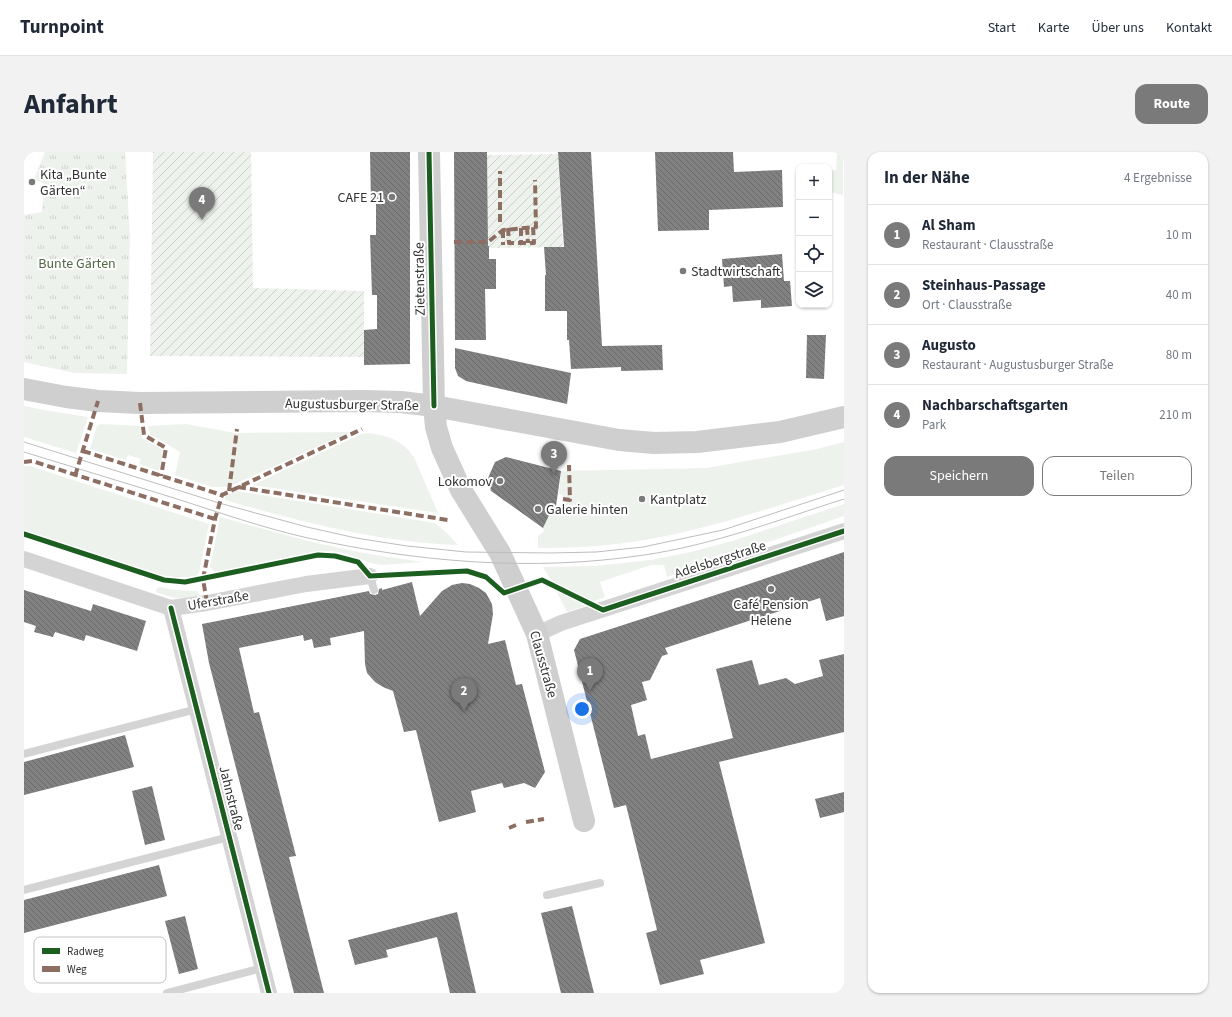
<!DOCTYPE html>
<html lang="de">
<head>
<meta charset="utf-8">
<style>
  :root { --surface:#fff; --page:#f2f2f3; --text:#1f2937; --muted:#747a83; --line:#e0e1e3; --accent:#7a7a7a }
  body { margin:0; font-family:"Source Sans 3",sans-serif; background:var(--page); color:var(--text) }
  .controls { position:absolute; right:12px; top:12px; display:grid; overflow:hidden; border-radius:8px; box-shadow:0 1px 3px #0004 }
  .controls button { width:36px; height:36px; display:grid; place-items:center; padding:0; border:0; border-bottom:1px solid var(--line); background:var(--surface); color:var(--text); font:20px sans-serif }
  .you { position:absolute; left:558px; top:557px; width:14px; height:14px; margin:-10px; border:3px solid #fff; border-radius:50%; background:#1a73e8; box-shadow:0 0 0 6px #1a73e833 }
  .badge { display:grid; place-items:center; width:26px; height:26px; border-radius:50%; background:var(--accent); color:#fff; font-size:13px; font-weight:700 }
  .pin { position:absolute; translate:-50% -33px; filter:drop-shadow(0 1px 2px #0008) }
  .pin::after { content:''; position:absolute; top:21px; width:14px; height:12px; background:inherit; clip-path:polygon(0 0,100% 0,50% 100%) }
  .list { margin:0; padding:0; list-style:none }
  h2 { display:flex; justify-content:space-between; align-items:center; height:52px; margin:0; padding:0 16px; font-size:17px }
  h2 small { font-size:13px; font-weight:400; color:var(--muted) }
  .list li { display:grid; grid-template-columns:26px 1fr auto; gap:12px; align-items:center; box-sizing:border-box; height:60px; padding:0 16px; border-top:1px solid var(--line) }
  .list b { display:block; font-size:15px; white-space:nowrap }
  .list p { margin:0; font-size:13px; white-space:nowrap; color:var(--muted) }
  .list em { font-size:13px; font-style:normal; color:var(--muted) }
  .actions { display:flex; gap:8px; padding:12px 16px }
  .actions a { flex:1; padding:9px 0; border:1px solid var(--accent); border-radius:12px; text-align:center; font-size:14px; color:var(--accent) }
  .actions .main { background:var(--accent); color:#fff }
  .icon { flex:none; width:22px; height:22px; fill:none; stroke:currentColor; stroke-width:2; stroke-linecap:round; stroke-linejoin:round }
  .map { position:relative; flex:none; width:820px; height:841px; overflow:hidden; border-radius:12px }
  header { display:flex; align-items:center; gap:24px; box-sizing:border-box; height:56px; padding:0 20px; background:var(--surface); border-bottom:1px solid var(--line) }
  header strong { font-size:19px }
  nav { display:flex; gap:22px; margin-inline-start:auto; font-size:14px }
  .intro { display:flex; align-items:center; justify-content:space-between; box-sizing:border-box; height:96px; padding:0 24px }
  h1 { margin:0; font-size:28px }
  .button { padding:10px 18px; border-radius:12px; background:var(--accent); color:#fff; font-size:14px; font-weight:700 }
  main { display:flex; gap:24px; padding:0 24px }
  aside { flex:1; background:var(--surface); border-radius:12px; box-shadow:0 1px 3px #0004 }
  .map>svg:first-child { display:block }
  .grass { fill:#eef2ec }
  .park { fill:url(#park-tufts) }
  .garden { fill:url(#garden-furrows) }
  .building { fill:url(#building-back-hatch) }
  .lines { fill:none; stroke-linecap:round; stroke-linejoin:round }
  .lane { stroke:#d4d4d4; stroke-width:8 }
  .street { stroke:#d4d4d4; stroke-width:16 }
  .secondary { stroke:#cfcfcf; stroke-width:22 }
  .tram { stroke:#bdbdbd; stroke-width:1 }
  .quiet { stroke:#8d6e63; stroke-width:4; stroke-dasharray:8 4; stroke-linecap:butt }
  .cycleway-casing { stroke:#fff; stroke-width:8 }
  .cycleway { stroke:#1b5e20; stroke-width:5 }
  .poi-dot { fill:#7a7a7a; stroke:#fff; stroke-width:1.5 }
  .labels { text-anchor:middle; stroke-width:4; stroke-linejoin:round; paint-order:stroke }
  .poi-label { font-size:14px; fill:#333; stroke:#fff; text-anchor:start }
  .park-label { font-size:14px; fill:#516a44; stroke:#fff }
  .street-label { font-size:14px; fill:#333; stroke:#fff }
  .key { fill:#fff; stroke:#c2c2c2; stroke-width:1 }
  .key-label { font-size:11px; fill:#333 }
</style>
</head>
<body>
<header>
<strong>Turnpoint</strong>
<nav><a>Start</a><a>Karte</a><a>Über uns</a><a>Kontakt</a></nav>
</header>
<div class="intro"><h1>Anfahrt</h1><a class="button">Route</a></div>
<main>
<div class="map">
<svg width="820" height="841" viewBox="0 0 820 841">
  <defs>
    <pattern id="park-tufts" width="24" height="20" patternUnits="userSpaceOnUse"><rect width="24" height="20" fill="#eef2ec"/><path d="M3 7l-1-3M5 7V3M7 7l1-3M15 17l-1-3M17 17v-4M19 17l1-3" fill="none" stroke="#cdd0cb"/></pattern>
    <pattern id="garden-furrows" width="10" height="10" patternUnits="userSpaceOnUse"><rect width="10" height="10" fill="#eef2ec"/><path d="M-1 1l2-2M0 10L10 0M9 11l2-2" fill="none" stroke="#cdd0cb"/></pattern>
    <pattern id="building-back-hatch" width="6" height="6" patternUnits="userSpaceOnUse"><rect width="6" height="6" fill="#818181"/><path d="M-1 5l2 2M0 0l6 6M5-1l2 2" fill="none" stroke="#6a6a6a"/></pattern>
  </defs>
  <rect width="100%" height="100%" fill="#fff"/>
  <path class="grass" d="M813,0H819V43L805,40V18H812Z
    M0,254L20,258L64,265L52,301L0,285Z
    M77,272L116,274L118,286L139,298L135,319L115,312L117,307L104,303L102,308L66,297L73,274Z
    M162,272L211,281L326,280L204,335H188L151,323L156,300L126,282L124,274Z
    M344,281C364,284 377,287 390,305L414,361L229,333L337,282Z
    M820,290V333C745,356 671,383 593,392C567,395 541,396 514,396V384L520,379L519,376L527,360L536,363L540,344L535,342L537,319L682,316L793,297Z
    M0,314H6L185,372L175,421L173,424L152,426L137,423L0,378Z
    M213,339L411,371L423,381L434,393C354,390 278,370 201,348V344Z
    M820,352V364L643,425L640,413H627L576,430L581,445L568,450L529,432L519,415L572,414L626,408L667,400L708,389Z
    M196,365L284,389L339,401L398,410L357,413L350,412L319,401L308,399L289,400L191,420L186,415Z
    M136,435L151,438L173,439L178,446C157,448 151,447 132,440L133,436Z
    M532,438L564,453L543,460Z"/>
  <path class="park" d="M21,0H101L106,84L103,222L50,221L0,210V63L18,60L20,32L10,27Z"/>
  <path class="garden" d="M129,0H227L229,136L340,139V205L126,204Z
    M534,2L539,95L465,96V94H464L463,3Z"/>
  <path class="building" d="M346,0H386V212L340,213V178L353,177V143H348L346,83H352V52H347Z
    M430,0H463L464,94H465V107H472V137H461L462,188H431Z
    M534,0H567L578,194L638,193L639,218L597,219V215L547,217L545,188H543V159H521V123H522L520,95H540Z
    M631,0H709L710,20L758,18L759,55L685,58V78L634,79Z
    M758,102L760,129H766L768,154L737,156V148L709,150L708,134L700,135L698,107Z
    M783,183H802L800,227L782,226Z
    M431,196L547,221L543,252L442,229L434,224L431,216Z
    M482,305L537,319L532,354L530,353L519,376L467,339L464,326L471,310Z
    M820,400V464L802,469L796,446L641,496L644,502L638,504L626,528L618,530L623,548L607,553L614,584L621,582L627,607L709,586L692,517L728,508L735,533L762,526L771,532L799,524L795,508L820,502V580L695,610L741,791L676,808L680,822L636,833L622,781L633,778L602,653L590,656L550,498L556,487L716,435Z
    M388,430L396,464L418,439L428,433L438,431L446,432L455,436L462,441L468,452L469,462L464,492L481,488L492,533L498,532L521,620L511,636L500,631L480,636L478,631L447,639L452,660L415,670L392,578L380,580L369,539L359,535L351,530L343,521L341,512L340,479L306,486L307,493L290,496L288,487L280,489L279,483L215,496L230,561L235,560L272,704L265,705L300,841H270L185,511L178,472L345,439L346,442L351,443L354,442L355,437L358,436V438Z
    M0,438L67,459L69,452L122,469L113,499L62,483L60,489L31,480L29,485L10,480L12,474L0,470Z
    M101,583L110,615L0,643V610Z
    M128,634L141,688L121,693L108,639Z
    M820,640V660L796,666L791,647Z
    M135,713L143,744L0,781V748Z
    M548,754L559,798L570,841H537L517,761Z
    M433,760L452,841H426L413,785L362,798L364,805L331,813L324,788Z
    M161,764L174,817L155,822L141,769Z"/>
  <g class="lines">
    <path class="lane" d="M346,424L350,438
      M0,602L173,557
      M0,738L205,685
      M523,743L576,731
      M143,841L238,816"/>
    <path class="street" d="M0,407L147,456L183,451L282,432L346,424
      M147,456L245,841
      M513,482L537,471L820,379"/>
    <path class="secondary" d="M405,0L410,254L412,275L418,296L437,338L476,401L513,482L560,669
      M0,237L42,245L74,249L116,251L339,249L377,250L410,254L595,288L630,291L673,290L756,280L820,265"/>
    <path class="tram" d="M0,290L195,351L283,375L332,386L383,394L442,400L526,401L572,400L619,395L699,378L820,338
      M0,300C50,315 100,331 150,346C194,360 239,376 284,386C394,410 508,420 620,403C689,393 754,368 820,347"/>
    <path class="quiet" d="M476,70V19
      M503,75L504,91
      M484,76L485,91H510L509,75
      M497,76V91
      M479,78V93
      M430,90H464L479,78L512,75L511,28
      M116,251L120,283L142,296L137,324
      M59,299L198,343L338,277
      M0,310L8,309L191,367
      M51,324L74,249
      M214,335L424,368
      M205,339L213,277
      M539,347L546,348L545,313
      M183,451L179,427L191,367L198,343
      M502,670L520,667
      M485,676L492,673"/>
    <g class="cycleway-casing">
      <path id="cycleway" d="M405,0L410,254
        M0,382L140,428L161,430L294,403L311,404L334,410L346,424L443,419L462,425L480,441L518,428L579,458L820,379
        M147,456L245,841"/>
    </g>
    <use href="#cycleway" class="cycleway"/>
  </g>
  <g class="poi-dot">
    <circle cx="8" cy="30" r="4"/>
    <circle cx="368" cy="45" r="4"/>
    <circle cx="659" cy="119" r="4"/>
    <circle cx="476" cy="329" r="4"/>
    <circle cx="618" cy="347" r="4"/>
    <circle cx="514" cy="357" r="4"/>
    <circle cx="747" cy="437" r="4"/>
  </g>
  <g class="labels">
    <g class="poi-label">
      <text x="16" y="27">Kita „Bunte<tspan x="16" dy="16">Gärten“</tspan></text>
      <text x="360" y="50" text-anchor="end">CAFE 21</text>
      <text x="667" y="124">Stadtwirtschaft</text>
      <text x="468" y="334" text-anchor="end">Lokomov</text>
      <text x="626" y="352">Kantplatz</text>
      <text x="522" y="362">Galerie hinten</text>
      <text x="747" y="457" text-anchor="middle">Café Pension<tspan x="747" dy="16">Helene</tspan></text>
    </g>
    <g class="park-label">
      <text x="53" y="116">Bunte Gärten</text>
    </g>
    <g class="street-label">
      <text transform="translate(395 127) rotate(-91)" y="5">Zietenstraße</text>
      <text transform="translate(328 252) rotate(1)" y="5">Augustusburger Straße</text>
      <text transform="translate(696 407) rotate(-18)" y="5">Adelsbergstraße</text>
      <text transform="translate(194 448) rotate(-10)" y="5">Uferstraße</text>
      <text transform="translate(520 512) rotate(74)" y="5">Clausstraße</text>
      <text transform="translate(208 646) rotate(76)" y="5">Jahnstraße</text>
    </g>
  </g>
  <rect x="10" y="785" width="132" height="46" rx="6" class="key"/>
  <rect x="18" y="796" width="18" height="6" fill="#1b5e20"/>
  <rect x="18" y="814" width="18" height="6" fill="#8d6e63"/>
  <g class="key-label">
    <text x="43" y="803">Radweg</text>
    <text x="43" y="821">Weg</text>
  </g>
</svg>
<div class="controls">
<button>+</button>
<button>−</button>
<button><svg class="icon" aria-label="locate" viewBox="0 0 24 24"><circle cx="12" cy="12" r="6"/><path d="M12 2v4M12 18v4M2 12h4M18 12h4"/></svg></button>
<button><svg class="icon" aria-label="layers" viewBox="0 0 24 24"><path d="M12 4l9 5-9 5-9-5zM3 14l9 5 9-5"/></svg></button>
</div>
<div class="you"></div>
<div class="pin badge" style="left:566px;top:539px">1</div>
<div class="pin badge" style="left:440px;top:559px">2</div>
<div class="pin badge" style="left:530px;top:322px">3</div>
<div class="pin badge" style="left:178px;top:68px">4</div>
</div>
<aside>
<h2>In der Nähe<small>4 Ergebnisse</small></h2>
<ul class="list">
<li><span class="badge">1</span><div><b>Al Sham</b><p>Restaurant · Clausstraße</p></div><em>10 m</em></li>
<li><span class="badge">2</span><div><b>Steinhaus-Passage</b><p>Ort · Clausstraße</p></div><em>40 m</em></li>
<li><span class="badge">3</span><div><b>Augusto</b><p>Restaurant · Augustusburger Straße</p></div><em>80 m</em></li>
<li><span class="badge">4</span><div><b>Nachbarschaftsgarten</b><p>Park</p></div><em>210 m</em></li>
</ul>
<div class="actions"><a class="main">Speichern</a><a>Teilen</a></div>
</aside>
</main>
</body>
</html>
